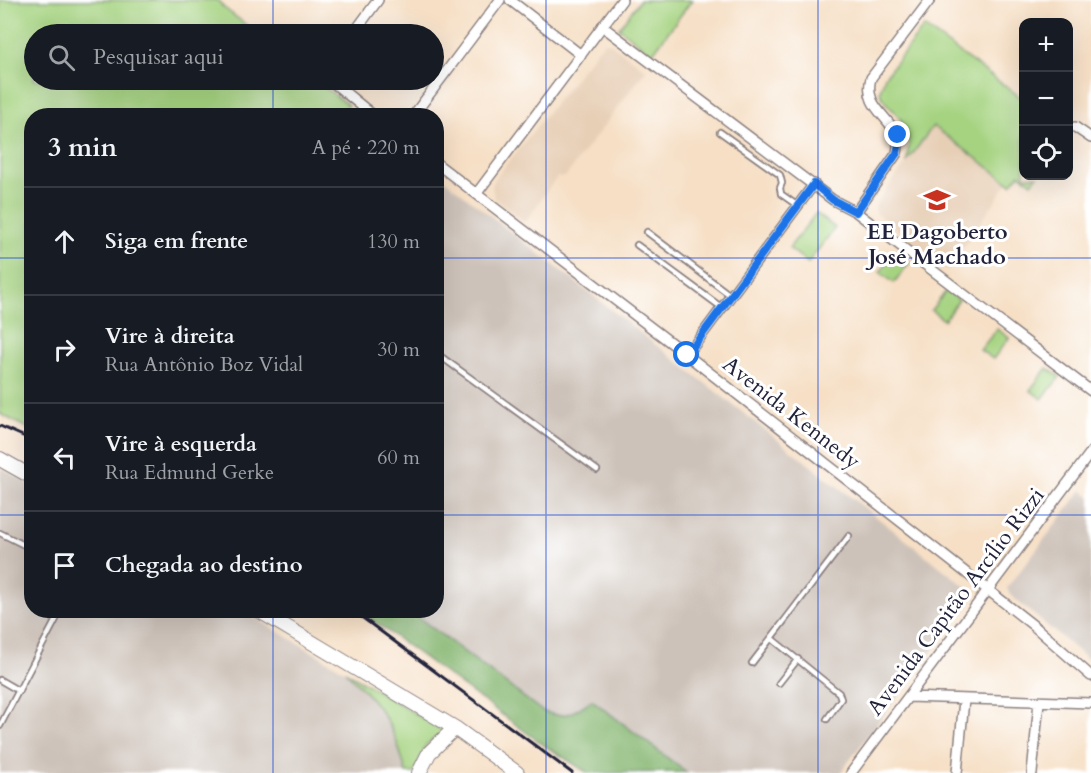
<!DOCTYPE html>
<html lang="pt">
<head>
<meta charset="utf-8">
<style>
  :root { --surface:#171b24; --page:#242831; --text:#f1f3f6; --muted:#9ea1a6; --line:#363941 }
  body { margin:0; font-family:Cardo,serif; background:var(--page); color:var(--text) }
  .controls { position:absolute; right:18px; top:18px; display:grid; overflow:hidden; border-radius:12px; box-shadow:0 6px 24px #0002 }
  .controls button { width:54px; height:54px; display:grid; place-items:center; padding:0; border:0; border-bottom:2px solid var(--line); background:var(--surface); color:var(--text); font:30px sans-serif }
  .stop { position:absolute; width:18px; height:18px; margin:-14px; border:4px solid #1a73e8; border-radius:50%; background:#fff }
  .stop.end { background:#1a73e8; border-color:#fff; box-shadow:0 2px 6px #0008 }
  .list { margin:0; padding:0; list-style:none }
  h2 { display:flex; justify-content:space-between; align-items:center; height:78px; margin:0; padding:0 24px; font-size:26px }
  h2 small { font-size:20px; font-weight:400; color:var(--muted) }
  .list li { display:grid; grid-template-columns:39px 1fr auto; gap:18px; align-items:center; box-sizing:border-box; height:108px; padding:0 24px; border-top:2px solid var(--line) }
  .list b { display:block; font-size:22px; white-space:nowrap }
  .list p { margin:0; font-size:20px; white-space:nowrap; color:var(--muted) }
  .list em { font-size:20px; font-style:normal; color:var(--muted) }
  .icon { flex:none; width:33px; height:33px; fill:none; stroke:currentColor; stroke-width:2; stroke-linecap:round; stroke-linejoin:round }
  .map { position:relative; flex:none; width:1091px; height:773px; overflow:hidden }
  .search { position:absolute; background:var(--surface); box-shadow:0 6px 24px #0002; left:24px; top:24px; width:420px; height:66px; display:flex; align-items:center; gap:15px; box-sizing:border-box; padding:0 21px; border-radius:33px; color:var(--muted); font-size:22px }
  .panel { position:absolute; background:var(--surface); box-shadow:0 6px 24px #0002; left:24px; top:108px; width:420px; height:510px; border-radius:24px }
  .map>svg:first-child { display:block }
  .built { fill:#e7cfb6 }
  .industrial { fill:#cdc2b9 }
  .green { fill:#a5d380; stroke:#647a5e; stroke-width:1.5 }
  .forest { fill:#84b56e; stroke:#536c54; stroke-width:1.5 }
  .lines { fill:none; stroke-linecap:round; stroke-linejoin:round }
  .lane-casing { stroke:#8c8080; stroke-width:8 }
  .street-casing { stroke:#8c8080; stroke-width:12 }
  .secondary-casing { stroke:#8c8080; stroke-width:16 }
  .lane { stroke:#fff; stroke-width:4.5 }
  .street { stroke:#fff; stroke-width:9 }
  .secondary { stroke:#fff; stroke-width:14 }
  .rail { stroke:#22223b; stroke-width:3 }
  .route { stroke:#1a73e8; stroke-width:8 }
  .grid { fill:none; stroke:#1d4ed8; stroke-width:1.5; stroke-opacity:0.55 }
  .labels { text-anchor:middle; stroke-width:6; stroke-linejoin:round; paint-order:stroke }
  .poi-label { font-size:22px; font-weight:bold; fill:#22223b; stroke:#fff }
  .street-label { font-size:22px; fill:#22223b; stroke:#fff }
</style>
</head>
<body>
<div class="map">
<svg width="1091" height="773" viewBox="0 0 1091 773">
  <rect width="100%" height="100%" fill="#fff"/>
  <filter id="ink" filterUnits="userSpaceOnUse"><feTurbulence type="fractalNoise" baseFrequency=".0167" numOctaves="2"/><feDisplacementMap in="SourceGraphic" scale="12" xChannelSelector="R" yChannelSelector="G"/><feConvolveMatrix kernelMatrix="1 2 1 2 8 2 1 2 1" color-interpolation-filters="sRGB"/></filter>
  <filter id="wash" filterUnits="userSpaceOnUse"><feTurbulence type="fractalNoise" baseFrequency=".008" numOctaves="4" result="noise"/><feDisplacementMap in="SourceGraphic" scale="24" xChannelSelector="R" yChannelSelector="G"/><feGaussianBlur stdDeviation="1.35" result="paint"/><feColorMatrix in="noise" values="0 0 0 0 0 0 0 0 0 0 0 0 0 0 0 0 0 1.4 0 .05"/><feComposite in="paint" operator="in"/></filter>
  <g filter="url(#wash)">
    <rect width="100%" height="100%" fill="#f6dfc5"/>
    <path class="built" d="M604,42L610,43L646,70L565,177H557L525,222L494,198L492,187L494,180Z
      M933,126L1008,182L948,270L877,214L875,209L876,204Z"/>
    <path class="industrial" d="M437,174L975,594L840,773H688L592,701L570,714L555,716L542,711L410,611L436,610Z
      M0,467L31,485L32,610L243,611L345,671L372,697L390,724L400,749L406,773H0Z
      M1082,490L1091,497V660H1089L1010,595L1007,588Z"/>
    <path class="green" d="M0,0H218L223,7L258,34H34V80H315L348,105L340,116H32L31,430L0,414Z
      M640,0H692L652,54L619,28Z
      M924,27L1023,99L1024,176H1038L1032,183L1020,174L1011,184L933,126L906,163C912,144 908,125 893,110C886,103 882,101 880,91L885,76Z
      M816,213L835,228L808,263L789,248Z
      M896,251L910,262L894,283L880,272Z
      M947,290L959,300L944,320L931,310Z
      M997,329L1009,338L993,359L980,350Z
      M1047,368L1060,377L1042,399L1030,390Z
      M345,671L444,731L426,745L414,773H406C394,724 381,706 345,671Z"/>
    <path class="forest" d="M360,611H410L542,711C565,720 572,713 592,700L686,772L588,773L545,746Z"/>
  </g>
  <g filter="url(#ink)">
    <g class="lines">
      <g class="lane-casing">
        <path id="lane" d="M720,132L780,175L782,183L780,188L781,194L798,206
          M647,232L730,295
          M637,245L721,307
          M436,353L597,470
          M0,533L32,549
          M771,638L839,693L841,699L827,719
          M752,663L849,536
          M0,680L19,691
          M779,683L798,659
          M0,726L61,610"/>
      </g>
      <g class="street-casing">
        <path id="street" d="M510,0L581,55
          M602,26L833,200L856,212L1091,391
          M353,34L378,0
          M330,80L374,116
          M413,116L500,0
          M1075,127L1091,138
          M436,163L687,355L951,561L1034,626L1091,676
          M477,193L622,0
          M856,212L897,153C905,119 861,114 871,78L930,0
          M687,355L814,184
          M908,697L1091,703
          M851,773L1091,452
          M957,773L964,700
          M1032,773L1039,702"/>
      </g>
      <g class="secondary-casing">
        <path id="secondary" d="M0,459L32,477
          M258,610L455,728L517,773
          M419,773L429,753L455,728"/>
      </g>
      <use href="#lane" class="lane"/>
      <use href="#street" class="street"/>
      <use href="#secondary" class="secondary"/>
      <path class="rail" d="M0,426L32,440
        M352,610L572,773"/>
    </g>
  </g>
  <g class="lines" filter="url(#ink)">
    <path class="route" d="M687,355L814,184L833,200L856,212L897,153L899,144L898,135"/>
  </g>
  <path class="grid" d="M273,0V34M546,0V773M818,0V773M273,80V116M0,258H32M436,258H1091M0,515H32M436,515H1091M273,610V773"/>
  <defs>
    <g id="school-bare" transform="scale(2.07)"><path d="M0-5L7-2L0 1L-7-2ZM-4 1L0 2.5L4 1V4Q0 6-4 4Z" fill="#c8321e" stroke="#fff" stroke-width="2.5" paint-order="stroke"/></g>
  </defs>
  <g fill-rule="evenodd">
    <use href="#school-bare" x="937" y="200"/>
  </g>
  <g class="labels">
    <g class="poi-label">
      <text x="937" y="239">EE Dagoberto<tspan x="937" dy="25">José Machado</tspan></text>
    </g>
    <g class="street-label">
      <text transform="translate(792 412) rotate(38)" y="8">Avenida Kennedy</text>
      <text transform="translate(955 601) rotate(-53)" y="8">Avenida Capitão Arcílio Rizzi</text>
    </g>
  </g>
</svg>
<div class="controls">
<button>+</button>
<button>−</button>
<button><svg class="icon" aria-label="locate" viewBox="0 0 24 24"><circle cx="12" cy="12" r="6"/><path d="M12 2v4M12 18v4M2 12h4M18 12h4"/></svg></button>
</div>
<div class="stop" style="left:687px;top:355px"></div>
<div class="stop end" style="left:898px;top:135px"></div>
<div class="search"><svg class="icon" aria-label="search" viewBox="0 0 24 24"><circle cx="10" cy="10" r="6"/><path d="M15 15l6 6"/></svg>Pesquisar aqui</div>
<section class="panel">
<h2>3 min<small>A pé · 220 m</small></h2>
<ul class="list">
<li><svg class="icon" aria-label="ahead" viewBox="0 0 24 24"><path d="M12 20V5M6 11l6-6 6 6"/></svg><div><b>Siga em frente</b></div><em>130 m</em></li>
<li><svg class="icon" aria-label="right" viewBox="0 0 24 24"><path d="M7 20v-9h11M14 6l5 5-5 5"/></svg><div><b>Vire à direita</b><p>Rua Antônio Boz Vidal</p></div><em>30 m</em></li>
<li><svg class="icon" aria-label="left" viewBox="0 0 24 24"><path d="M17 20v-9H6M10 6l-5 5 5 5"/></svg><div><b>Vire à esquerda</b><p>Rua Edmund Gerke</p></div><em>60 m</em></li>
<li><svg class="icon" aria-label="arrive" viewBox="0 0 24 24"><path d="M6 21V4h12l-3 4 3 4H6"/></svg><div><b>Chegada ao destino</b></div></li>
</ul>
</section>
</div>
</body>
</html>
